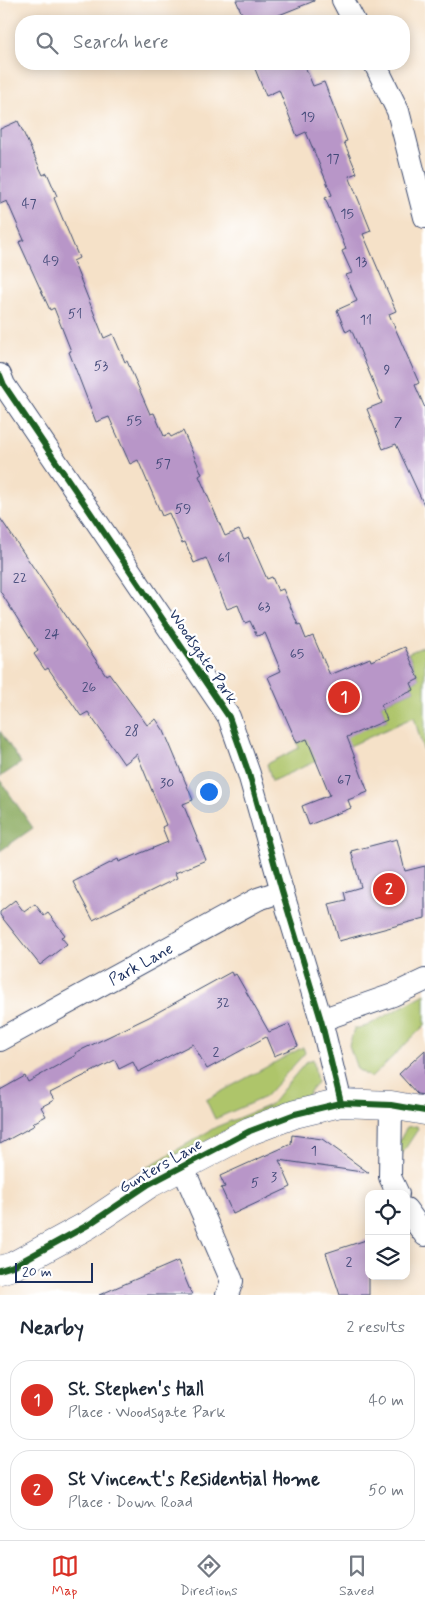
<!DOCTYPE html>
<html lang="en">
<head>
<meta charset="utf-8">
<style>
  :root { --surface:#fff; --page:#f6f6f7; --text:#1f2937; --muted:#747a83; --line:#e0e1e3; --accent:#d93025 }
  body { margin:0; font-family:Mynerve,sans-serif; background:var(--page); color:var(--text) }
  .controls { position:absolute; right:15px; bottom:15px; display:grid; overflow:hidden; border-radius:10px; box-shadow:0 2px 12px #0003 }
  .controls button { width:45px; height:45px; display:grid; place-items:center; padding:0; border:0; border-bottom:1px solid var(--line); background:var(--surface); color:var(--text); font:25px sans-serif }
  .scale { position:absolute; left:15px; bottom:12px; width:78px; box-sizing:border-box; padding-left:5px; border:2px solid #1b2f5e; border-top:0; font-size:14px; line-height:18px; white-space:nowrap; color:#1b2f5e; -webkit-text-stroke:4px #fff; paint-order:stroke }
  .you { position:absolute; left:208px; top:791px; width:18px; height:18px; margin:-12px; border:4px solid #fff; border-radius:50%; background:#1a73e8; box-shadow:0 0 0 8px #1a73e833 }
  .badge { display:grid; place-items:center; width:32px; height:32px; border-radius:50%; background:var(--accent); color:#fff; font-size:16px; font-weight:700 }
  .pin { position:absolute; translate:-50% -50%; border:2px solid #fff; box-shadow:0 1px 5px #0006 }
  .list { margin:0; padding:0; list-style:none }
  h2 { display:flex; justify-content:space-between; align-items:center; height:65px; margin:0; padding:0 20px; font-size:21px }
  h2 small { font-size:16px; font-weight:400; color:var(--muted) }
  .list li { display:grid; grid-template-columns:32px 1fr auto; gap:15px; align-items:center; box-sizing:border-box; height:80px; margin:0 10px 10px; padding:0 10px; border:1px solid var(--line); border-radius:20px }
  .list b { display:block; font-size:19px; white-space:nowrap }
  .list p { margin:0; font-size:16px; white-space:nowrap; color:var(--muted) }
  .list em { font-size:16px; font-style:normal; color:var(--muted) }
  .icon { flex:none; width:28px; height:28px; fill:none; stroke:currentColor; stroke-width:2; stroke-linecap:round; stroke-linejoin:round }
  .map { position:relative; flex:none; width:425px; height:1295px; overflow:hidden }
  .search { position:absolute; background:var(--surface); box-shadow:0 2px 12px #0003; left:15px; right:15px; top:15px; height:55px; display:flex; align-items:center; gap:12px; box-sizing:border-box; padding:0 18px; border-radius:20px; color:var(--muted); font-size:19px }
  .sheet { height:245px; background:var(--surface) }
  nav { display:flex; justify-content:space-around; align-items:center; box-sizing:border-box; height:70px; border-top:1px solid var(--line); background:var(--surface); font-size:14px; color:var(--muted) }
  nav a { display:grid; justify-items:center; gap:2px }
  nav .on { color:var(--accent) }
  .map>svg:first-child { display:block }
  .green { fill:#aec56a; stroke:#647a64 }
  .forest { fill:#8aaa5e; stroke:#526c5e }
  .building { fill:#b896c8 }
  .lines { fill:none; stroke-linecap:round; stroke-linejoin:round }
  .minor-casing { stroke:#3c4a6e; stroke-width:24 }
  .tertiary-casing { stroke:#3c4a6e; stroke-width:29 }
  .minor { stroke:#fff; stroke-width:22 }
  .tertiary { stroke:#fff; stroke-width:28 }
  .cycleway-casing { stroke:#fff; stroke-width:9 }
  .cycleway { stroke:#1b5e20; stroke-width:6 }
  .labels { text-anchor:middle; stroke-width:4.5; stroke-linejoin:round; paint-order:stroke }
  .number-label { font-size:14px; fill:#424978 }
  .street-label { font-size:16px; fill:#1b2f5e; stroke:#fff }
</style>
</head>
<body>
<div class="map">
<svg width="425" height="1295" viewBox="0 0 425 1295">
  <rect width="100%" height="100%" fill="#fff"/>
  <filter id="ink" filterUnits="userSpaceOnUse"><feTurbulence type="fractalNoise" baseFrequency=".02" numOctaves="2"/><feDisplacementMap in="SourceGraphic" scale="10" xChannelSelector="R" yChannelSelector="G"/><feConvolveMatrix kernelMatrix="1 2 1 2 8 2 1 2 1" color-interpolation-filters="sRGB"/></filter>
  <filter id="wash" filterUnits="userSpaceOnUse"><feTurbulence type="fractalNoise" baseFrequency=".0096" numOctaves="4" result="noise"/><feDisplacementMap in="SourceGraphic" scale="20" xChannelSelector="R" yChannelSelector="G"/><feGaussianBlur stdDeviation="1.12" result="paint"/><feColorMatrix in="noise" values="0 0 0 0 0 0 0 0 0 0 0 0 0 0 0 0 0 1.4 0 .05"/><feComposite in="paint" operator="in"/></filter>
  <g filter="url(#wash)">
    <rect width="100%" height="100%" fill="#f5e1c8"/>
    <path class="green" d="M425,646V756L414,717L272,781L267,764L299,748L297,743L325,731L359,712L366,729L387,720L381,705L414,690L411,683L419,679L408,653Z
      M425,994V1025L371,1078L357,1069L349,1045L354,1029L367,1026Z
      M303,1047L305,1053L265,1097L215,1119L206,1100Z
      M313,1059L317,1082L307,1096L220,1134L151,1171L146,1168L216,1127L270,1105L306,1062Z
      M417,1126L418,1129L398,1160L396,1147L407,1127Z"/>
    <path class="forest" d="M0,731L21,763L0,777Z
      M0,780L33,828L0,851Z"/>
    <g id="blocks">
      <path class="building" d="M236,0H314V1L264,21H245Z
        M253,64H304L313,86L324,82L347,141L344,142L357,173L349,176L371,231L363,234L396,311L389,314L419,383L415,385L425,408V507L396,444L383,449L367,409L382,403L351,329L346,332L337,310L357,301L346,275L352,273L342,251L346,249L325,198L332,195L306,132L297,136L279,90L266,96Z
        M18,121L43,175L47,173L57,196L54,198L79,258L73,261L104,338L113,334L125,362L127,361L150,414L154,413L164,436L169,434L171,437L183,431L202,474L199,476L225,536L239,530L244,540L249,538L267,579L272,577L278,591L283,589L298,625L300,624L306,639L313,636L330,675L370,658L371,661L405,647L419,679L411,683L414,690L381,705L387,720L347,737L368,792L348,800L351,808L309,825L302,806L330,795L307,739L297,743L268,677L281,671L265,633L257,636L250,621L245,623L238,605L227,609L206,558L194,563L185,542L182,543L169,513L162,516L138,460L130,464L109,417L96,422L69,352L71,351L54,308L50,310L19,242L24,240L7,201L0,204V129Z
        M0,518L106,675L109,673L147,725L156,719L164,731L193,800L183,804L206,860L175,873L177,878L93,920L73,882L118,859L119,862L168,842L162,827L166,825L137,754L124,764L88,712L81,716L48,668L45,670L34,654L38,651L0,591Z
        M397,839L405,871L425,866V918L339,941L329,904L346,900L344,892L361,887L351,851Z
        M15,900L24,912L35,904L44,916L48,913L65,935L61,937L67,944L40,965L0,915V912Z
        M231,972L233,976L236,974L269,1032L289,1024L298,1046L274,1056L266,1037L207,1069L193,1044L138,1072L133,1062L119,1069L115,1060L50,1093L54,1100L41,1107L46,1116L33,1123L35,1125L0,1144V1090L25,1076L28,1082L76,1055L75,1053L149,1017Z
        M425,1050V1095L417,1094L399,1074Z
        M292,1135L322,1139L369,1173L279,1160L291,1187L233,1214L221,1188L225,1187L220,1176L291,1144Z
        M369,1239V1295H340L326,1253Z
        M178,1261L192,1295H99Z"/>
    </g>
  </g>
  <g filter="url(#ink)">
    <use href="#blocks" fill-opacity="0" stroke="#3c4a6e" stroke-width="1"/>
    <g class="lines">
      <g class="minor-casing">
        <g id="minor">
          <path d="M343,0L354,21"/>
          <path d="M375,64L398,111L425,217"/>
          <path d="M0,375L4,385L229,717L249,774L282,891L321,1020L341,1103"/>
          <path d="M321,1020L393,995L425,980"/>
          <path id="s1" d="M0,1040L258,899L282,891"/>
          <path d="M391,1105L390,1177L398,1194"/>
          <path d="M182,1166L232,1281L227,1295"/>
          <path d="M406,1209L425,1235"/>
        </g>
      </g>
      <g class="tertiary-casing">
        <path id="tertiary" d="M0,1270L13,1266L88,1225L149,1184L250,1131L295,1114L341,1103L391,1105L425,1111"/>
      </g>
      <use href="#minor" class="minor"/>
      <use href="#tertiary" class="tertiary"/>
      <g class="cycleway-casing">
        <path id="cycleway" d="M0,375L4,385L229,717L249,774L282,891L321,1020L341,1103
          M0,1270L13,1266L88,1225L149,1184L250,1131L295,1114L341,1103L391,1105L425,1111"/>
      </g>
      <use href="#cycleway" class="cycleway"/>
    </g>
  </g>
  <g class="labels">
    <g class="number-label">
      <text x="308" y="121">19</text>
      <text x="333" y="163">17</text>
      <text x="29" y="208">47</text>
      <text x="347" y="218">15</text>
      <text x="51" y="265">49</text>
      <text x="361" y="266">13</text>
      <text x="75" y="318">51</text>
      <text x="366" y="324">11</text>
      <text x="101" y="370">53</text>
      <text x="387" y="374">9</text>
      <text x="134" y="425">55</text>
      <text x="398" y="426">7</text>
      <text x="163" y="468">57</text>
      <text x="183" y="513">59</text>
      <text x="224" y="562">61</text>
      <text x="20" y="582">22</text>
      <text x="264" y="611">63</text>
      <text x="52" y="638">24</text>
      <text x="297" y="658">65</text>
      <text x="89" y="691">26</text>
      <text x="132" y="735">28</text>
      <text x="344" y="784">67</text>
      <text x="167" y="787">30</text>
      <text x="223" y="1007">32</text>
      <text x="216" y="1056">2</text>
      <text x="314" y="1155">1</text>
      <text x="274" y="1181">3</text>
      <text x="255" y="1187">5</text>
      <text x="349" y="1266">2</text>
    </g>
    <g class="street-label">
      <text transform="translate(204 656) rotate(56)" y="6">Woodsgate Park</text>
      <text dy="6" stroke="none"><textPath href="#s1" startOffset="160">Park Lane</textPath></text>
      <text transform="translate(160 1165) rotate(-30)" y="6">Gunters Lane</text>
    </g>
  </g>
</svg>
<div class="controls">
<button><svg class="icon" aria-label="locate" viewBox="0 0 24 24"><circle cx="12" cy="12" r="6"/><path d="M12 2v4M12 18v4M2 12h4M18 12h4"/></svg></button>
<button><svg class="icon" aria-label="layers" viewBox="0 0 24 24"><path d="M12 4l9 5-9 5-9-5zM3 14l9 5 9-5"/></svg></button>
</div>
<div class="scale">20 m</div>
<div class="you"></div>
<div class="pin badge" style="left:344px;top:697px">1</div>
<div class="pin badge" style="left:389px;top:889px">2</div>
<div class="search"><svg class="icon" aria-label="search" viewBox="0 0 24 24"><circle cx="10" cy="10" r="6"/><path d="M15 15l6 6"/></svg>Search here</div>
</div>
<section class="sheet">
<h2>Nearby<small>2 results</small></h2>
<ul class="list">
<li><span class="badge">1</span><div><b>St. Stephen's Hall</b><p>Place · Woodsgate Park</p></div><em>40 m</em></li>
<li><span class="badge">2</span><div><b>St Vincent's Residential Home</b><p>Place · Down Road</p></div><em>50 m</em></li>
</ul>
</section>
<nav>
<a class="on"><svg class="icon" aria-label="map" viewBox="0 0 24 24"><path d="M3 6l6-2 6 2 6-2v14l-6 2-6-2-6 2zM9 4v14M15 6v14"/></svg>Map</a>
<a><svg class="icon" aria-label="directions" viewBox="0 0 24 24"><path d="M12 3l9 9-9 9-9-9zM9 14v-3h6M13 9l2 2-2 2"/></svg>Directions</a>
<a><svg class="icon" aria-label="saved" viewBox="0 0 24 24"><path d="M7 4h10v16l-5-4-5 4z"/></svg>Saved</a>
</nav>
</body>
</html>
